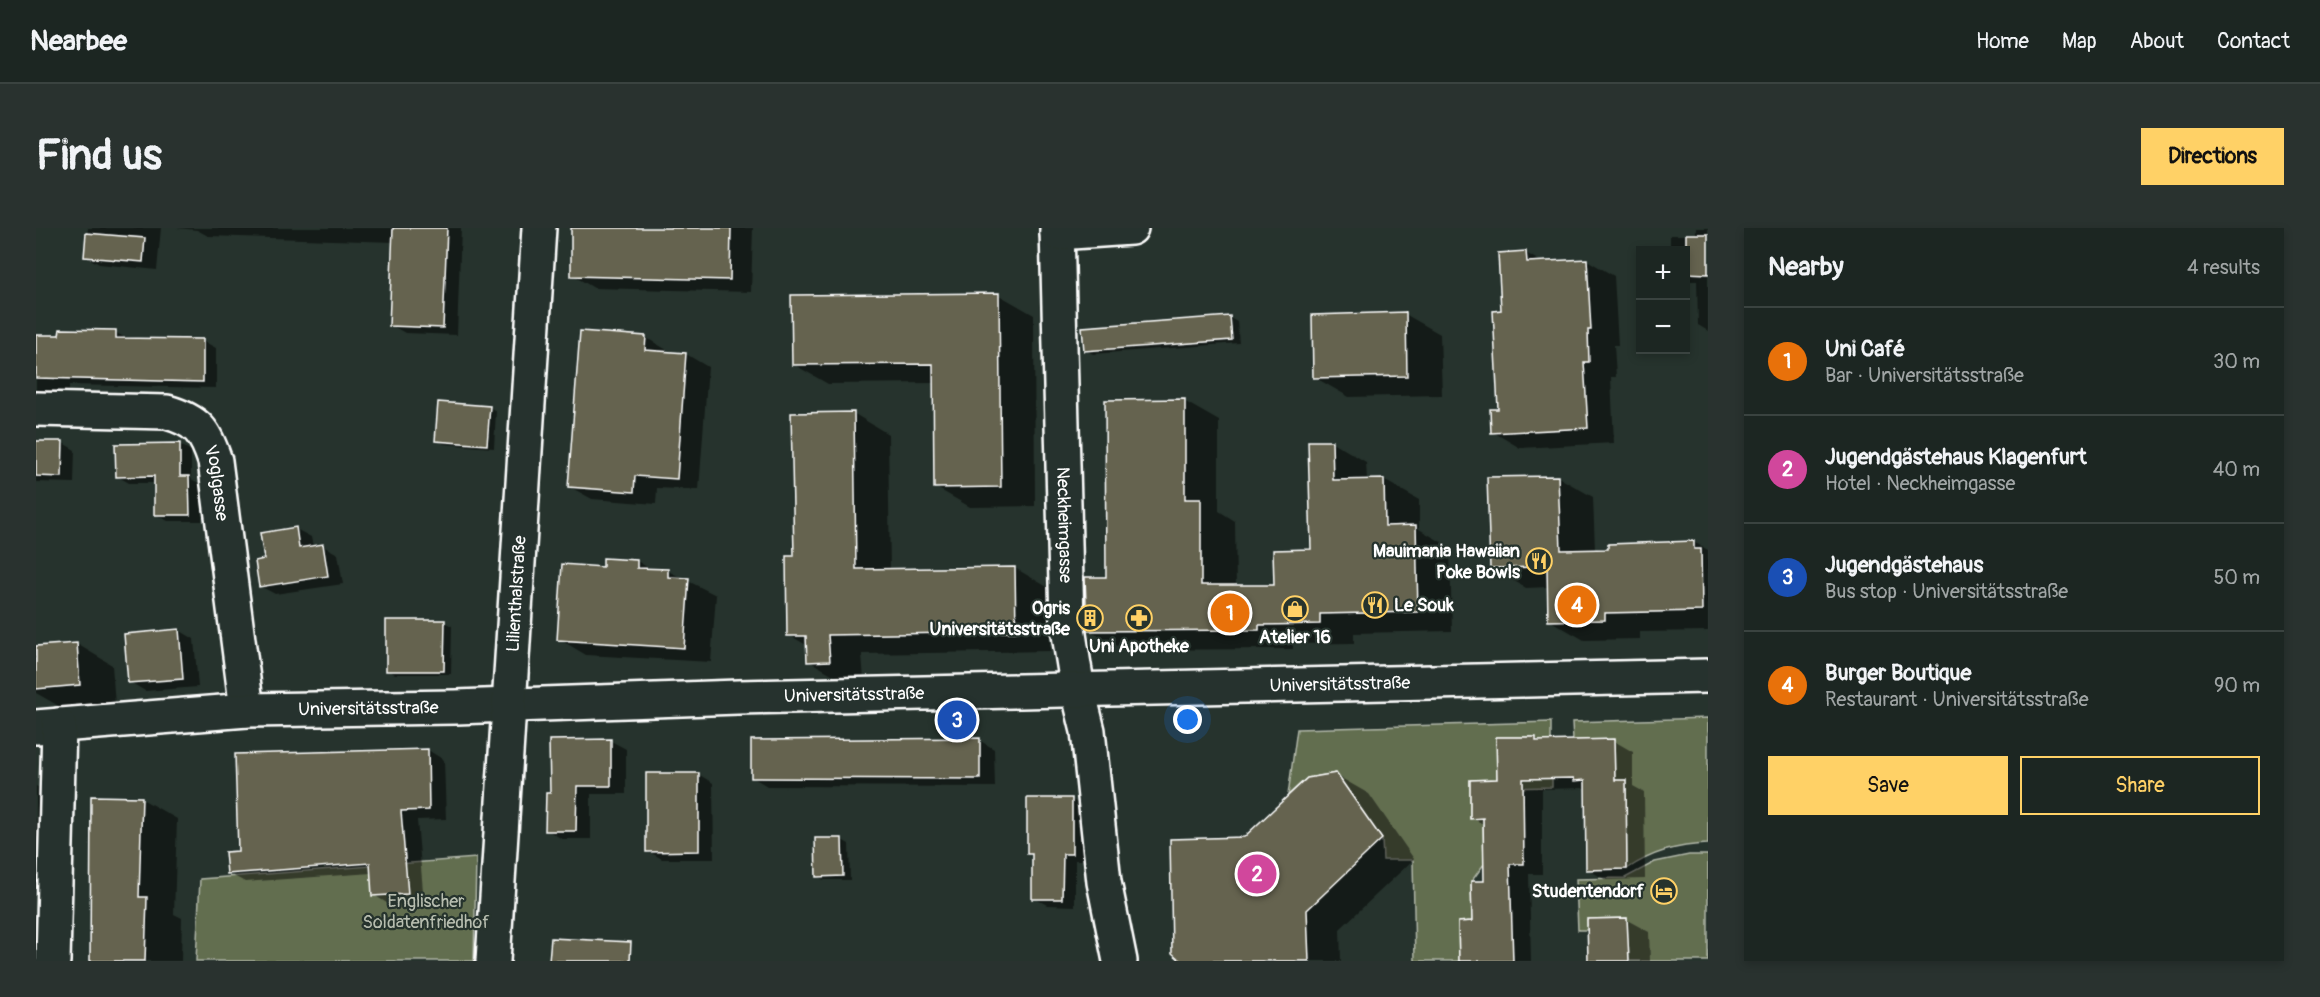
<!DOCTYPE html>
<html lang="en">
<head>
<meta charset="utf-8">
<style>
  :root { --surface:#1c2622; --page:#29322f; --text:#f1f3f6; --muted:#a0a5a5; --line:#3a4340; --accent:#ffd166 }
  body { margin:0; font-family:Pangolin,sans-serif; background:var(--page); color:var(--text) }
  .controls { position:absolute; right:18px; top:18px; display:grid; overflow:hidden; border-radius:0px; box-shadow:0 3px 9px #0003 }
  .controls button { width:54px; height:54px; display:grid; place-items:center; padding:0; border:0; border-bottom:2px solid var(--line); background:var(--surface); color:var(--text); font:30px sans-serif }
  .you { position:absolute; left:1152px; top:492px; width:21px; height:21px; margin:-15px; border:4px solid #fff; border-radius:50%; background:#1a73e8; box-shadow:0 0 0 9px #1a73e833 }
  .badge { display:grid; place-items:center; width:39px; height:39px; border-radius:50%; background:var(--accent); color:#fff; font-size:20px; font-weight:700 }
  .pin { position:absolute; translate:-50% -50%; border:3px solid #fff; box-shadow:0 2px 6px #0006 }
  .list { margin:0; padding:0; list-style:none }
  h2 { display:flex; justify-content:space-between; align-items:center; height:78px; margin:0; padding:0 24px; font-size:26px }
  h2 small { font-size:20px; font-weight:400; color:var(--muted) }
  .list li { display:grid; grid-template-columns:39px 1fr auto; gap:18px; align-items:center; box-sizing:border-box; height:108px; padding:0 24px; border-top:2px solid var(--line) }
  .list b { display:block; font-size:22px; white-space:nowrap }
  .list p { margin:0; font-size:20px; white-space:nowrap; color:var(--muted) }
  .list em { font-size:20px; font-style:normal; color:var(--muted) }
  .actions { display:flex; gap:12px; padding:18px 24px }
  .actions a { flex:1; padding:14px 0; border:2px solid var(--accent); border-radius:0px; text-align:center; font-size:21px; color:var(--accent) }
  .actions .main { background:var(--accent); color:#111 }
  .map { position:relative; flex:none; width:1672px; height:733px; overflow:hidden; border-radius:0px }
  header { display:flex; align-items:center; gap:36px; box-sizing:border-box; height:84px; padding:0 30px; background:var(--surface); border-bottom:2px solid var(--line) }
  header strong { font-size:28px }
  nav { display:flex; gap:33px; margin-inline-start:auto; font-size:21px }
  .intro { display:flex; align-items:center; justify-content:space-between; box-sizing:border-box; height:144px; padding:0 36px }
  h1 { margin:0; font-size:42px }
  .button { padding:15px 27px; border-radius:0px; background:var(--accent); color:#111; font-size:21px; font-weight:700 }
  main { display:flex; gap:36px; padding:0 36px }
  aside { flex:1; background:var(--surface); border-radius:0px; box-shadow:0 3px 9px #0003 }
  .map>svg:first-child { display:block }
  .green { fill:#626e50; stroke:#b0b6a8; stroke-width:1.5 }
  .shadow { fill:#0007 }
  .building { fill:#65644f; stroke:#fff; stroke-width:1.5 }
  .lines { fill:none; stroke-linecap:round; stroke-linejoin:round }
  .minor-casing { stroke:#fff; stroke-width:38 }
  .minor { stroke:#26332d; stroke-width:33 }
  .labels { text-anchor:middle; stroke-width:4.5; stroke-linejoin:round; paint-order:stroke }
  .street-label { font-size:18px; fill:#fff; stroke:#26332d }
  .poi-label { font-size:18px; font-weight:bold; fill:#fff; stroke:#26332d; text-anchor:end }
  .park-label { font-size:18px; fill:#b8beb0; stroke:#26332d }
</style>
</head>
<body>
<header>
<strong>Nearbee</strong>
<nav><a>Home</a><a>Map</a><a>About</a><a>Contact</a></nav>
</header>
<div class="intro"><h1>Find us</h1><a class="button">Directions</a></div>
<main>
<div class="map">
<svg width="1672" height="733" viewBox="0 0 1672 733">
  <rect width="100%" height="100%" fill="#26332d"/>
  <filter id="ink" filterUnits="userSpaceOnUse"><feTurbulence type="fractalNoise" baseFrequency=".0167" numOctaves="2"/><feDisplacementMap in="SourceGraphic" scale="12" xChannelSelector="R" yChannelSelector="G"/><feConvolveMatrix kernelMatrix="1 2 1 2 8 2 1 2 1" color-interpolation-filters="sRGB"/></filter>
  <g filter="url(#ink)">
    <path class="green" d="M1672,490V616C1641,617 1616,624 1591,641L1590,552H1579L1578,512H1537L1536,494Z
      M1515,494V519L1500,520L1499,509H1461V551L1434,552V590H1447L1448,636L1435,654L1436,693L1422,694L1423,733H1379L1377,632H1347L1346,611L1300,545L1271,550L1252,567L1261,501Z
      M1516,529V559L1474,560V551Z
      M1653,627H1672V733H1593L1591,690L1551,691V702H1542L1540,651L1589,650L1619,634Z
      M440,630L438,733H160L164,651Z"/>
    <path class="shadow" d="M52,0H125L121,42L63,36L49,28Z
      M141,0H425L421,107L369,105L355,97L358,14L172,8L161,2Z
      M537,0H717L715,64L558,60L536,47Z
      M1660,0H1672V103L1662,97L1661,53H1650V22H1634V7H1660Z
      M1490,25L1507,35L1551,32L1578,48L1582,117H1578L1580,149H1575L1578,215L1484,220L1457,204L1464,182L1467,84Z
      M963,67L998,87L999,278L934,279L899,259V155L792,156L757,136Z
      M1369,86L1404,106L1406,167L1313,169L1278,149Z
      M1194,90L1201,94L1203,115L1057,126L1049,122Z
      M79,104L93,112L167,113L180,120V160L33,157V169L0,167V108Z
      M609,109L631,122V125L650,126L672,139L663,262L621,260L620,276L556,271L534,259Z
      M1148,173L1183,193V283L1199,293L1200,359H1239L1276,323L1296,214L1330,234L1331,252H1348L1383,272V301L1414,319L1416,403L1318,405V415L1257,416V421L1088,422L1053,402L1071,350Z
      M453,179L460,183L458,220L408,216L401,212Z
      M817,185L852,206L854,342L979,340L1013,360L1014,423L826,426L828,452L808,453L773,433L772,418L753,407L759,329Z
      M0,214L27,215L39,222L38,255L0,254Z
      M143,216L155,223V251L165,256L166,293H132L120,287L119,255H93L81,248Z
      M1522,249L1557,269L1559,322L1658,314L1672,322V403L1604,404V411L1548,412L1513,392V359L1490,360L1455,339Z
      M260,301L275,309L277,319L287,318L302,326L307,356L239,366L224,358Z
      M568,331L601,333L616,342L632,343L680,367L675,434L550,427L523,411L568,341Z
      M408,394L416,398L415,446H359L352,442Z
      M143,402L158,411L162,459L109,463L94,454Z
      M41,416L76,437L79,477L28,481L0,465V420Z
      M1499,510L1506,514L1578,513L1597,524V558L1608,564L1609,651L1570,652L1551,641L1550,560L1506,561V646H1493L1495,733H1424L1450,654L1449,597L1436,590L1462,553Z
      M943,512L958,521L959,559L731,558L716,549Z
      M575,513L590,521V566H555V611H526L511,602L515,567Z
      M392,522L408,532L410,591L381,592L388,675L354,677L338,667L336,645L209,654L192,645L203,624Z
      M662,546L677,555L678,631H626L612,623Z
      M1300,547L1333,566L1378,631L1304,701L1305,733H1147L1209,610Z
      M0,558L23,571L20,733H0Z
      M56,569L106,571L141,591L138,686L146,690L145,733H55Z
      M992,571L1036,572L1049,579V632H1039V678L1011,677L998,670V628L992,625Z
      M806,612L813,616L814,652H788L781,648Z
      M1591,692L1613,704L1614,733H1554Z"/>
    <path class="building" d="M357,0H411L407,100L353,98Z
      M535,0H695L694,52L535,48Z
      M50,5L109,10L107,34L48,29Z
      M1650,6H1672V46L1650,45Z
      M1490,23L1491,34L1551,31L1555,102H1552L1553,134H1548L1552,200L1455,205L1454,181H1462L1457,83L1465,82L1462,25Z
      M963,65L965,259L898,260L897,136L756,137L755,67Z
      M1370,84L1371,148L1277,150L1276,87Z
      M1194,88L1196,112L1048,123L1046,99Z
      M24,101L80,102V110L167,111V154L0,150V107H23Z
      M544,103L610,108L609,122L650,125L641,251L599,248L598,264L532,259Z
      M1149,171V271H1165V357H1238L1237,322L1275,321L1272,213H1296L1297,252L1348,251L1349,298L1380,297L1382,384L1284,386V396L1223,397V402L1051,403L1049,349H1070L1069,172Z
      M402,174L454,178L451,217L399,213Z
      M818,184L820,341L979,339L980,404L792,407L794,433L771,434L770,408H751L750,328H758L755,185Z
      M0,213H27L26,249L0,248Z
      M144,215V248H153L154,287H118V248L80,249L79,216Z
      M1522,248L1525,322L1572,321V316L1658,313V321H1665L1666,383L1569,385V392L1512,393L1511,339L1454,340L1451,249Z
      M260,299L263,320L287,316L292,348L223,359L219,333L228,331L224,305Z
      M567,330L601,332V340L632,341V349L653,350L648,420L521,412L526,336L567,339Z
      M350,392H409L408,443H350Z
      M143,401L147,451L92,455L88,406Z
      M41,415L44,457L0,461V418Z
      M1460,509H1500V513L1578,511L1579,552H1590L1591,641L1550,642L1549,552L1538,553V550L1487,551L1488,636H1474L1477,733H1423L1422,694L1436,693L1435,653H1448L1447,590L1434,591V552L1461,551Z
      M944,510V551L715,550V512Z
      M575,511V558H541L540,603H509L510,565H514L513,512Z
      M392,521L393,582L365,583L372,666L336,668L334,635L191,646L189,624L202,623L199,526Z
      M610,545H663V623L610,624Z
      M1300,545L1346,611L1271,682L1273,733H1145L1136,725L1134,611L1208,609L1271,550Z
      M55,568L106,569L103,669H111L109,733H54Z
      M991,570H1036V626H1027L1026,671H996V626H991Z
      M779,610H806L807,648L780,649Z
      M1591,690L1593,733H1552L1551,691Z
      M515,710L595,714L594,733H513Z"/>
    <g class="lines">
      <g class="minor-casing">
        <g id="minor">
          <path id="s1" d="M1021,0L1031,394L1042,462L1052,503L1068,654L1084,733"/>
          <path d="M1021,5L1095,0"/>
          <path id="s2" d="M0,181L131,184C162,193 169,203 179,233L211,482"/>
          <path id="s3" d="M0,499L211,482L420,479L702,469L1672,448"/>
          <path d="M17,733L23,497"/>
          <path id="s4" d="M457,733L503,0"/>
        </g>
      </g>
      <use href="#minor" class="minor"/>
    </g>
  </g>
  <defs>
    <g id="restaurant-ring" transform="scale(1.35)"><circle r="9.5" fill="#26332d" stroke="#ffd166" stroke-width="1.5"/><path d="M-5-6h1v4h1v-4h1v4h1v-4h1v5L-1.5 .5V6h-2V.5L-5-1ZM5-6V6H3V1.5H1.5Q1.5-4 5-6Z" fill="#ffd166"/></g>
    <g id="shop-ring" transform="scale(1.35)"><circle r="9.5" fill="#26332d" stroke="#ffd166" stroke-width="1.5"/><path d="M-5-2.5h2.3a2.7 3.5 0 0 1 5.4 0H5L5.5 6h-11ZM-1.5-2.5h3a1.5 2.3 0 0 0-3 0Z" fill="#ffd166"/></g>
    <g id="building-ring" transform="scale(1.35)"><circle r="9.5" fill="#26332d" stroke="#ffd166" stroke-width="1.5"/><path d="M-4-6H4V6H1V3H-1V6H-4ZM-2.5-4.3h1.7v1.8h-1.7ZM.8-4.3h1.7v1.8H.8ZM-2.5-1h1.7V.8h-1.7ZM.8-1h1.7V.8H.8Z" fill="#ffd166"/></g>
    <g id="pharmacy-ring" transform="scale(1.35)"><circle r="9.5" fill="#26332d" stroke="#ffd166" stroke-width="1.5"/><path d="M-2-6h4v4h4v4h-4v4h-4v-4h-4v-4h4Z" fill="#ffd166"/></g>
    <g id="hotel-ring" transform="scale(1.35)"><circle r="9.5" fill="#26332d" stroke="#ffd166" stroke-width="1.5"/><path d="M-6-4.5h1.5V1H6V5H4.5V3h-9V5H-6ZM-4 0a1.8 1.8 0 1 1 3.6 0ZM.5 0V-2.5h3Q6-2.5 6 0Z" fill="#ffd166"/></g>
  </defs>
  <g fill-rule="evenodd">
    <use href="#restaurant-ring" x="1503" y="333"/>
    <use href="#restaurant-ring" x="1339" y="377"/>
    <use href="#shop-ring" x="1259" y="381"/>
    <use href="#building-ring" x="1054" y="390"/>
    <use href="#pharmacy-ring" x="1103" y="390"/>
    <use href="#hotel-ring" x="1628" y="663"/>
  </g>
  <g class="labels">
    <g class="street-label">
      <text dy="6" stroke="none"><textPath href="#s2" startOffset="226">Voglgasse</textPath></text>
      <text dy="6" stroke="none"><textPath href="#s1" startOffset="297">Neckheimgasse</textPath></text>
      <text dy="6" stroke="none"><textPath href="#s4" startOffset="368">Lilienthalstraße</textPath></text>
      <text dy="6" stroke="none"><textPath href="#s3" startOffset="1305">Universitätsstraße</textPath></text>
      <text dy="6" stroke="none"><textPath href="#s3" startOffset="819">Universitätsstraße</textPath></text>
      <text dy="6" stroke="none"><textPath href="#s3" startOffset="333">Universitätsstraße</textPath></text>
    </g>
    <g class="poi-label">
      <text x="1484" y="329">Mauimania Hawaiian<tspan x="1484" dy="21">Poke Bowls</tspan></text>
      <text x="1358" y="383" text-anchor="start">Le Souk</text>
      <text x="1034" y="386">Ogris<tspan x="1034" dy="21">Universitätsstraße</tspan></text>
      <text x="1259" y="415" text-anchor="middle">Atelier 16</text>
      <text x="1103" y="424" text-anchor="middle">Uni Apotheke</text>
      <text x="1608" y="669">Studentendorf</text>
    </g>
    <g class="park-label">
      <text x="390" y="679">Englischer<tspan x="390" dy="21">Soldatenfriedhof</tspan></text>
    </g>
  </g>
</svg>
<div class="controls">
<button>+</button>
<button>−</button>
</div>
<div class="you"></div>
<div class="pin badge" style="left:1194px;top:385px;background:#e8710a">1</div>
<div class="pin badge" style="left:1221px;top:646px;background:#d1479c">2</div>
<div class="pin badge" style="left:921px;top:492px;background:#1a4fb4">3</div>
<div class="pin badge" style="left:1541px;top:377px;background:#e8710a">4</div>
</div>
<aside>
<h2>Nearby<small>4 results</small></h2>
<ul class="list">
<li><span class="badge" style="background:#e8710a">1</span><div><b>Uni Café</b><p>Bar · Universitätsstraße</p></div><em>30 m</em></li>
<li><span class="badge" style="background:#d1479c">2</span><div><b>Jugendgästehaus Klagenfurt</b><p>Hotel · Neckheimgasse</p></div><em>40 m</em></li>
<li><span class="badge" style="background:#1a4fb4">3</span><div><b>Jugendgästehaus</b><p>Bus stop · Universitätsstraße</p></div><em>50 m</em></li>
<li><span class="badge" style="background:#e8710a">4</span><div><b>Burger Boutique</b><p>Restaurant · Universitätsstraße</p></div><em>90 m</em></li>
</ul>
<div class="actions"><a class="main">Save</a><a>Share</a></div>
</aside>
</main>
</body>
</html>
